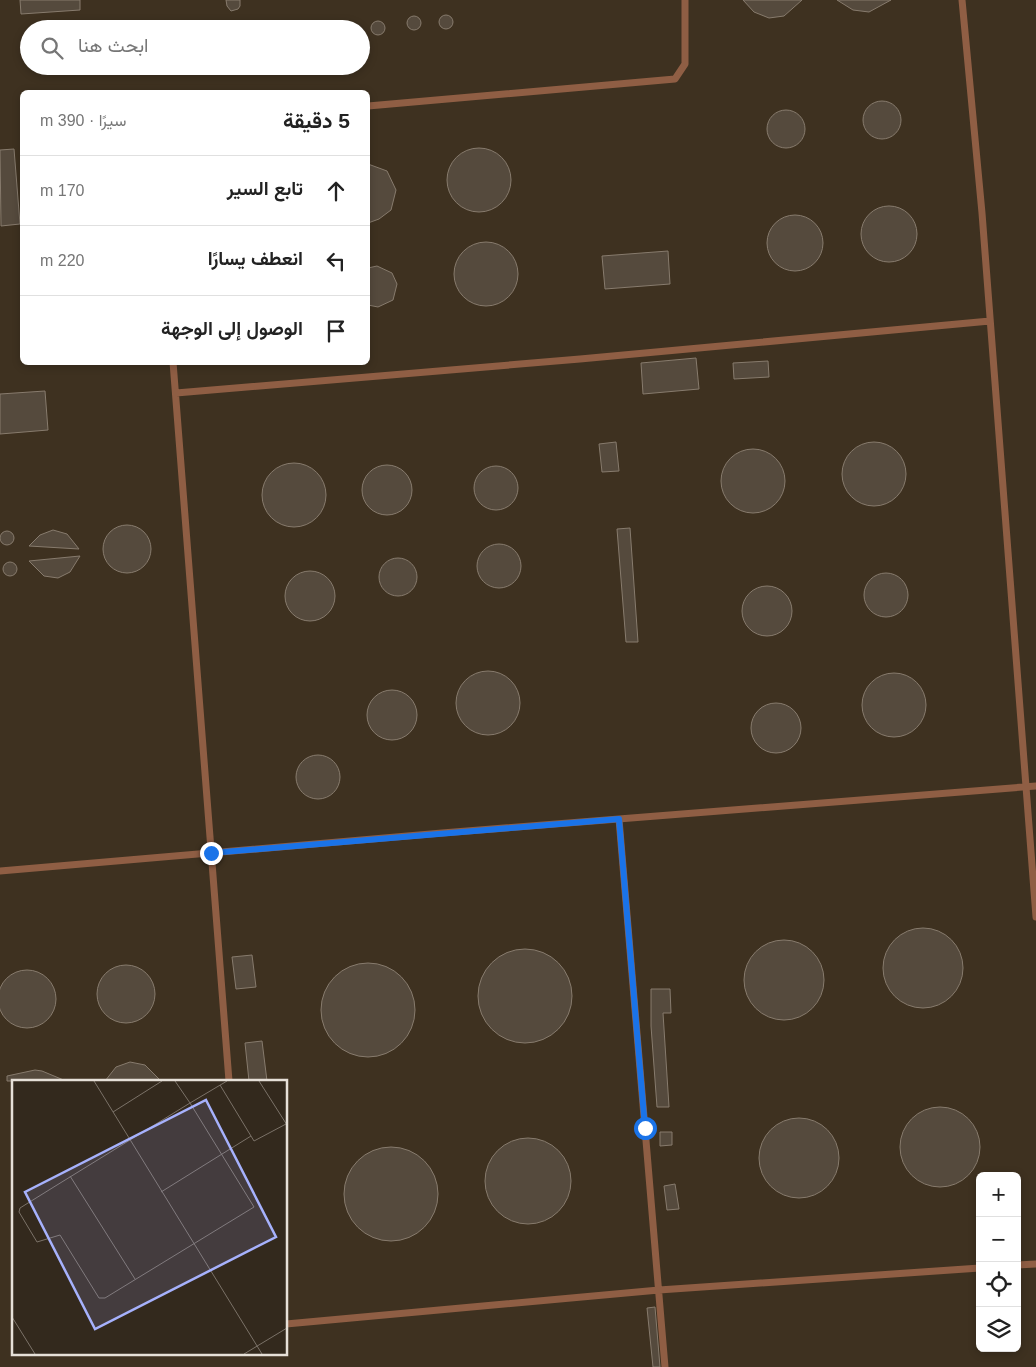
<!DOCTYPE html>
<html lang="ar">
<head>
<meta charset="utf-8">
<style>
  :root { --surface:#fff; --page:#f2f2f2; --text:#222; --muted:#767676; --line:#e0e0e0 }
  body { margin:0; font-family:Helvetica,Vazirmatn,sans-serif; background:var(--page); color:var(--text); direction:rtl }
  .controls { position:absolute; right:15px; bottom:15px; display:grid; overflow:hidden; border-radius:8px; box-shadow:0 2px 8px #0003 }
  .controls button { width:45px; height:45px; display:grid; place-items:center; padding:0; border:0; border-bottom:1px solid var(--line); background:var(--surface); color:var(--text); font:25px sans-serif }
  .stop { position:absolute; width:15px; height:15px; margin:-11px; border:4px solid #1a73e8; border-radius:50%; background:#fff }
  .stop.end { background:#1a73e8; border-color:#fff; box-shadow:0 1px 5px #0008 }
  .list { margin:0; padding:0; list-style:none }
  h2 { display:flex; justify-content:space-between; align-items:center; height:65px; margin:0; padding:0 20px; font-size:21px }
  h2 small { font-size:16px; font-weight:400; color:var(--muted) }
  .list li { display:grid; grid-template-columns:32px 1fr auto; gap:15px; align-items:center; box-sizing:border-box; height:70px; padding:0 20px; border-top:1px solid var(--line) }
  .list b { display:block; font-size:19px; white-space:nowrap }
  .list em { font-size:16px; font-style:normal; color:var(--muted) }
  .icon { flex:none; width:28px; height:28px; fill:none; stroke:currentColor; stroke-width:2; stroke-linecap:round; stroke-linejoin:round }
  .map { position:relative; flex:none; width:1036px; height:1367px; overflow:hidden; direction:ltr }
  .search { position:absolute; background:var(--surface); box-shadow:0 2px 8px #0003; left:20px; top:20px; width:350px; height:55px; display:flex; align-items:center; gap:12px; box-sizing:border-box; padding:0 18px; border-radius:28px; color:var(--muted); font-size:19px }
  .panel { position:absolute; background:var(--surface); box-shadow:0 2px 8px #0003; left:20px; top:90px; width:350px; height:275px; border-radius:8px; direction:rtl }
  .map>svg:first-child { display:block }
  .built { fill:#3e3120; fill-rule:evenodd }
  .building { fill:#554a3d; stroke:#877b6d }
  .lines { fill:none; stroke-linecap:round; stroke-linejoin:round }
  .service { stroke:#8f5e44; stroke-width:7 }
  .route { stroke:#1a73e8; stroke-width:6 }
  .inset-road { fill:none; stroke:#7b7268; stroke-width:1 }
  .view { fill:#a6b1fc; fill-opacity:0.15; stroke:#a6b1fc; stroke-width:2.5 }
  .inset-edge { fill:none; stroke:#e6e0d8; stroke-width:2.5 }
</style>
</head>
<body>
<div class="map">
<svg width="1036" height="1367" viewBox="0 0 1036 1367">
  <rect width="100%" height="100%" fill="#33291d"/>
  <path class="built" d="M0,0H1036V1367H0ZM29,29H361V66H29ZM22,92H368V362H22ZM14,1081H286V1353H14ZM980,1176H1017V1348H980Z"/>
  <path class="building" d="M20,0H80V10L21,14Z
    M226,0H240V6L238,9L231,11L227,6Z
    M743,0H802L784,16L769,18L754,12Z
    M837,0H891L869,12L853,10Z
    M439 22a7 7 0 1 1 14 0a7 7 0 1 1-14 0Z
    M407 23a7 7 0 1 1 14 0a7 7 0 1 1-14 0Z
    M371 28a7 7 0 1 1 14 0a7 7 0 1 1-14 0Z
    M863 120a19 19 0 1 1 38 0a19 19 0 1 1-38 0Z
    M767 129a19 19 0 1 1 38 0a19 19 0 1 1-38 0Z
    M447 180a32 32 0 1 1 64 0a32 32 0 1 1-64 0Z
    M14,149L20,224L1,226L0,150Z
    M368,164L387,171L396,190L391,210L379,219L368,223Z
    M861 234a28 28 0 1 1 56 0a28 28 0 1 1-56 0Z
    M767 243a28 28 0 1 1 56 0a28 28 0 1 1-56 0Z
    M454 274a32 32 0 1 1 64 0a32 32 0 1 1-64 0Z
    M668,251L670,284L605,289L602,256Z
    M377,266L392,273L397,284L393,300L378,307L368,305V268Z
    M696,358L699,389L643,394L641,363Z
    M768,361L769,377L734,379L733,363Z
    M45,391L48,430L0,434V394Z
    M842 474a32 32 0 1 1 64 0a32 32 0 1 1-64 0Z
    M616,442L619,471L602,472L599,444Z
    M721 481a32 32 0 1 1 64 0a32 32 0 1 1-64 0Z
    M262 495a32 32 0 1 1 64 0a32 32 0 1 1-64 0Z
    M362 490a25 25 0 1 1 50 0a25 25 0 1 1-50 0Z
    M474 488a22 22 0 1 1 44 0a22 22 0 1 1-44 0Z
    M103 549a24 24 0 1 1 48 0a24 24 0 1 1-48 0Z
    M630,528L638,642H626L617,529Z
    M53,530L67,534L79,549L29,546L40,535Z
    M0 538a7 7 0 1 1 14 0a7 7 0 1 1-14 0Z
    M477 566a22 22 0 1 1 44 0a22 22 0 1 1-44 0Z
    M80,556L70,572L58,578L44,576L29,561Z
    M379 577a19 19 0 1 1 38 0a19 19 0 1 1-38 0Z
    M3 569a7 7 0 1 1 14 0a7 7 0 1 1-14 0Z
    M285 596a25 25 0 1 1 50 0a25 25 0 1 1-50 0Z
    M864 595a22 22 0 1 1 44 0a22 22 0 1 1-44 0Z
    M742 611a25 25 0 1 1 50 0a25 25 0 1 1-50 0Z
    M456 703a32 32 0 1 1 64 0a32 32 0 1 1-64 0Z
    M862 705a32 32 0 1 1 64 0a32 32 0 1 1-64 0Z
    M367 715a25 25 0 1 1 50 0a25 25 0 1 1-50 0Z
    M751 728a25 25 0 1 1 50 0a25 25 0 1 1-50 0Z
    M296 777a22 22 0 1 1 44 0a22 22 0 1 1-44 0Z
    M883 968a40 40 0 1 1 80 0a40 40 0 1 1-80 0Z
    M744 980a40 40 0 1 1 80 0a40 40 0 1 1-80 0Z
    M478 996a47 47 0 1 1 94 0a47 47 0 1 1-94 0Z
    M252,955L256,987L236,989L232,957Z
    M321 1010a47 47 0 1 1 94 0a47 47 0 1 1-94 0Z
    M97 994a29 29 0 1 1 58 0a29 29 0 1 1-58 0Z
    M-2 999a29 29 0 1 1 58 0a29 29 0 1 1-58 0Z
    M651,989H670L671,1013H663L669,1107H657L651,1026Z
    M262,1041L267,1081H249L245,1043Z
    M130,1062L145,1065L161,1081H105L116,1067Z
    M35,1070L42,1071L66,1081H7V1076Z
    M900 1147a40 40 0 1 1 80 0a40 40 0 1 1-80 0Z
    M759 1158a40 40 0 1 1 80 0a40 40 0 1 1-80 0Z
    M660,1132H672V1145L660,1146Z
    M485 1181a43 43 0 1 1 86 0a43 43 0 1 1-86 0Z
    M344 1194a47 47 0 1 1 94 0a47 47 0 1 1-94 0Z
    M675,1184L679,1209L667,1210L664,1186Z
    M655,1307L660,1367H653L647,1308Z"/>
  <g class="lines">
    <path class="service" d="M962,0L982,213L1036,917
      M368,106L675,79L685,64V0
      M173,362L229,1081
      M176,393L580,359L990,321
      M619,819L665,1367
      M0,871L442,833L1036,786
      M1017,1265L1036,1264
      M286,1324L659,1290L980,1268"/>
  </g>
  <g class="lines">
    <path class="route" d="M211,853L619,819L645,1128"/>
  </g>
  <g transform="translate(12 1080)">
    <rect width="275" height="275" fill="#33291d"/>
    <path class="inset-road" d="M82,1L250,274M163,1L178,23L242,127L93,218H87L48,155L25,162L7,132L8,128L45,105L178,23L215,1M247,1L275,45M208,5L242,61L274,44M101,32L150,1M58,96L123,199M149,112L239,56M0,237L23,274M232,274L275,248"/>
    <path class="view" d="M194,20L264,157L83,249L13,112Z"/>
    <rect width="275" height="275" class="inset-edge"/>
  </g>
</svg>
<div class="controls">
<button>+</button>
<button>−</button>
<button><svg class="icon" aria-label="locate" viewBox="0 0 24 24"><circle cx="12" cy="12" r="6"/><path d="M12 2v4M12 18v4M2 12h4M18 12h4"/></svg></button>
<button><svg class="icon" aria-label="layers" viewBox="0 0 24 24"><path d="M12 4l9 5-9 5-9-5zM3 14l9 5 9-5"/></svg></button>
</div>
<div class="stop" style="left:645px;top:1128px"></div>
<div class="stop end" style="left:211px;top:853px"></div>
<div class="search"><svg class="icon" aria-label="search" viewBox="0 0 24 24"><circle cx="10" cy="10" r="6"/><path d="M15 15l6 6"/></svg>ابحث هنا</div>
<section class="panel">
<h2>5 دقيقة<small>سيرًا · 390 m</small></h2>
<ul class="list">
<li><svg class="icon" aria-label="ahead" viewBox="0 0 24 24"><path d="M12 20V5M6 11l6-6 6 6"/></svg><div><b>تابع السير</b></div><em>170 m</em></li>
<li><svg class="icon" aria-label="left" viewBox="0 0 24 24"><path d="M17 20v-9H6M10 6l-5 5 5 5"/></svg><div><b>انعطف يسارًا</b></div><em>220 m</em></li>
<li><svg class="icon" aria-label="arrive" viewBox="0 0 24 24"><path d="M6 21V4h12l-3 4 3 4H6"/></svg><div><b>الوصول إلى الوجهة</b></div></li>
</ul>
</section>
</div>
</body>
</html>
